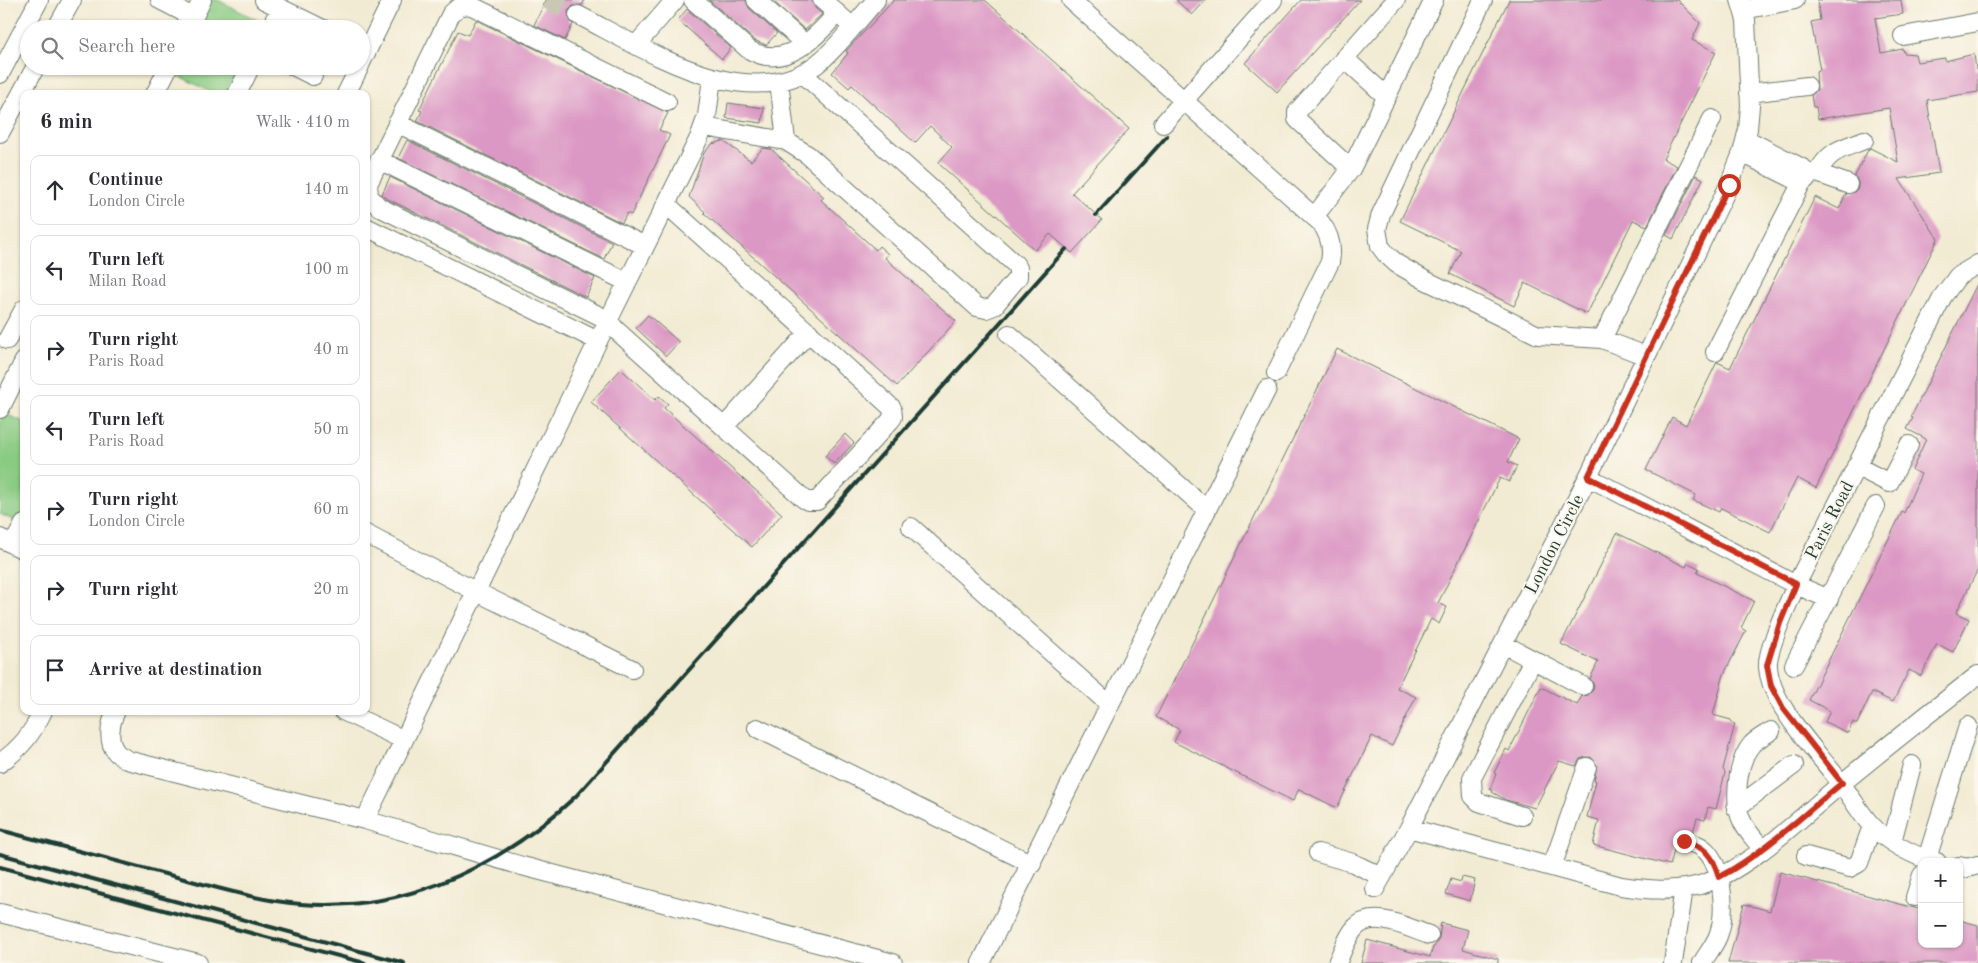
<!DOCTYPE html>
<html lang="en">
<head>
<meta charset="utf-8">
<style>
  :root { --surface:#fff; --page:#f7f7f7; --text:#2b2b33; --muted:#7c7c81; --line:#e1e1e2 }
  body { margin:0; font-family:"Old Standard TT",serif; background:var(--page); color:var(--text) }
  .controls { position:absolute; right:15px; bottom:15px; display:grid; overflow:hidden; border-radius:10px; box-shadow:0 1px 4px #0004 }
  .controls button { width:45px; height:45px; display:grid; place-items:center; padding:0; border:0; border-bottom:1px solid var(--line); background:var(--surface); color:var(--text); font:25px sans-serif }
  .stop { position:absolute; width:15px; height:15px; margin:-11px; border:4px solid #c8321e; border-radius:50%; background:#fff }
  .stop.end { background:#c8321e; border-color:#fff; box-shadow:0 1px 5px #0008 }
  .list { margin:0; padding:0; list-style:none }
  h2 { display:flex; justify-content:space-between; align-items:center; height:65px; margin:0; padding:0 20px; font-size:21px }
  h2 small { font-size:16px; font-weight:400; color:var(--muted) }
  .list li { display:grid; grid-template-columns:32px 1fr auto; gap:15px; align-items:center; box-sizing:border-box; height:70px; margin:0 10px 10px; padding:0 10px; border:1px solid var(--line); border-radius:10px }
  .list b { display:block; font-size:19px; white-space:nowrap }
  .list p { margin:0; font-size:16px; white-space:nowrap; color:var(--muted) }
  .list em { font-size:16px; font-style:normal; color:var(--muted) }
  .icon { flex:none; width:28px; height:28px; fill:none; stroke:currentColor; stroke-width:2; stroke-linecap:round; stroke-linejoin:round }
  .map { position:relative; flex:none; width:1978px; height:963px; overflow:hidden }
  .search { position:absolute; background:var(--surface); box-shadow:0 1px 4px #0004; left:20px; top:20px; width:350px; height:55px; display:flex; align-items:center; gap:12px; box-sizing:border-box; padding:0 18px; border-radius:28px; color:var(--muted); font-size:19px }
  .panel { position:absolute; background:var(--surface); box-shadow:0 1px 4px #0004; left:20px; top:90px; width:350px; height:625px; border-radius:10px }
  .map>svg:first-child { display:block }
  .green { fill:#8acb83; stroke:#54845c }
  .building { fill:#dc98c4 }
  .lines { fill:none; stroke-linecap:round; stroke-linejoin:round }
  .minor-tunnel { stroke:#c8c8b3; stroke-width:18; stroke-dasharray:18 9; stroke-linecap:butt }
  .minor-casing { stroke:#697a6c; stroke-width:20 }
  .minor { stroke:#fff; stroke-width:18 }
  .rail { stroke:#1f3d34; stroke-width:4 }
  .route { stroke:#c8321e; stroke-width:6 }
  .labels { text-anchor:middle; stroke-width:4; stroke-linejoin:round; paint-order:stroke }
  .street-label { font-size:18px; fill:#1f3d34; stroke:#fbf7ec }
</style>
</head>
<body>
<div class="map">
<svg width="1978" height="963" viewBox="0 0 1978 963">
  <rect width="100%" height="100%" fill="#fbf7ec"/>
  <filter id="ink" filterUnits="userSpaceOnUse"><feTurbulence type="fractalNoise" baseFrequency=".02" numOctaves="2"/><feDisplacementMap in="SourceGraphic" scale="10" xChannelSelector="R" yChannelSelector="G"/><feConvolveMatrix kernelMatrix="1 2 1 2 8 2 1 2 1" color-interpolation-filters="sRGB"/></filter>
  <filter id="wash" filterUnits="userSpaceOnUse"><feTurbulence type="fractalNoise" baseFrequency=".0096" numOctaves="4" result="noise"/><feDisplacementMap in="SourceGraphic" scale="20" xChannelSelector="R" yChannelSelector="G"/><feGaussianBlur stdDeviation="1.12" result="paint"/><feColorMatrix in="noise" values="0 0 0 0 0 0 0 0 0 0 0 0 0 0 0 0 0 1.4 0 .05"/><feComposite in="paint" operator="in"/></filter>
  <g filter="url(#wash)">
    <rect width="100%" height="100%" fill="#f2ebd3"/>
    <path class="green" d="M210,0H218L265,24L262,29H196Z
      M177,66H243L230,94H215L173,73Z
      M8,415L24,422V509L17,522L0,514V422L3,416Z"/>
    <g id="blocks">
      <path class="building" d="M546,0H585L582,5L573,6L568,11L569,20L573,24L565,40L534,25Z
        M709,0H746L749,8L777,33L766,45L754,40Z
        M772,0H812L815,8L822,14L805,30Z
        M894,0H985L1129,129L1072,193L1102,220L1072,253L1050,234L1035,250L938,163L952,147L930,126L915,143L852,85L849,88L832,73L848,53L846,51Z
        M1176,0H1206L1192,15Z
        M1301,0H1360L1277,92L1245,63Z
        M1509,0H1677L1700,23L1692,40L1716,52L1663,159L1677,166L1647,226L1633,220L1587,314L1525,283L1514,306L1450,274L1461,251L1400,221Z
        M1817,0H1901L1903,14L1875,18L1881,53L1903,49L1904,53L1915,54L1917,62L1945,58V61L1974,54L1976,70H1978V92L1927,100L1939,173L1899,179L1938,239L1816,488L1797,478L1770,532L1721,508L1719,512L1693,500L1696,495L1646,470L1672,417L1686,425L1717,362L1730,368L1815,197L1839,209L1846,194L1854,192L1858,188V182L1855,176L1868,150L1870,148L1898,162L1889,108L1818,119L1816,107H1813L1811,95L1817,90L1816,71L1820,70L1811,22L1820,20Z
        M687,9L731,48L722,59L678,20Z
        M476,20L668,113L659,130L670,135L631,215L627,213L622,223L417,121L422,111L419,110L458,31L468,35Z
        M728,103L764,108L762,123L726,118Z
        M407,140L612,242L604,259L398,158Z
        M723,141L751,161L763,148L771,149L824,197L821,200L876,250L879,246L888,254L885,258L956,321L897,386L704,213L705,212L689,197L704,153L712,144Z
        M1696,175L1703,179L1673,239L1666,235Z
        M390,177L595,278L586,297L386,198L382,194Z
        M1978,282V569L1956,613L1969,619L1953,652L1937,644L1921,676L1909,670L1893,702L1872,692L1857,724L1853,722L1848,733L1825,722L1830,711L1809,700L1902,512L1904,513L1921,474L1912,470L1926,439L1907,429L1913,418L1911,417Z
        M648,315L679,342L666,356L636,328Z
        M1337,349L1519,439L1508,462L1517,466L1509,482L1500,478L1438,603L1447,607L1439,624L1431,619L1397,688L1416,697L1392,746L1372,736L1337,808L1299,789L1293,801L1174,742L1180,730L1156,717Z
        M621,369L655,400L659,396L668,404L664,408L782,514L752,547L591,402Z
        M845,434L854,443L834,464L825,456Z
        M1617,533L1686,567L1688,563L1699,568L1697,573L1754,601L1741,628L1746,631L1724,674L1713,715L1731,720V723L1735,724L1723,769L1725,773L1716,809L1708,807L1705,820L1697,818L1693,832L1682,831L1676,834L1674,839L1675,847L1670,865L1593,845L1599,820L1587,817L1596,781L1594,780L1597,765L1591,757H1586L1580,759L1576,766L1559,761L1535,808L1506,800L1492,792L1493,790L1490,789L1496,774L1494,773L1506,749L1509,751L1541,687L1577,705L1582,696L1588,695L1593,690L1594,685L1590,679L1598,662L1561,644Z
        M1780,872L1922,910V944H1959V920L1978,925V963H1728L1744,904L1770,911Z
        M1462,877L1475,880L1470,901L1446,894L1451,879L1461,882Z
        M1441,923L1468,930L1463,949L1498,959V963H1361L1367,940L1430,957L1433,947H1434L1439,938Z"/>
    </g>
  </g>
  <g filter="url(#ink)">
    <use href="#blocks" fill-opacity="0" stroke="#697a6c" stroke-width="1"/>
    <g class="lines">
      <path class="minor-tunnel" d="M547,0L578,15"/>
      <g class="minor-casing">
        <path id="minor" d="M160,0L193,17
          M264,0L323,29
          M693,0L748,49C783,71 815,39 837,13
          M756,0L805,44
          M822,0L846,21
          M1071,0L1321,223C1330,235 1333,247 1330,262L1276,373
          M1483,0L1381,214L1377,229L1380,246L1386,254L1397,264L1423,279L1538,335L1602,339L1712,119
          M1743,10L1795,0
          M578,15C644,48 753,122 823,59C842,42 859,19 876,0
          M56,29L72,0
          M188,29L202,0
          M270,29L280,8
          M1903,36L1978,22
          M637,44L675,0
          M1344,58L1387,97
          M361,63L392,0
          M293,66L313,76
          M0,74L39,0
          M779,81L786,141
          M1749,93L1807,86
          M155,94L169,66
          M237,94L251,66
          M346,94L360,66
          M397,123L645,246
          M1163,124L1273,0
          M704,127L786,141L808,155L977,307L986,309L994,306L1018,277V268L1015,264L802,73
          M0,133L36,66
          M1742,153L1800,182L1804,181C1809,177 1808,173 1804,169L1746,139
          M379,160L627,282
          M1351,169L1300,122L1297,119V112L1396,0
          M1817,173C1831,149 1840,150 1864,140
          M1808,175L1817,173L1848,184
          M666,204L892,408L893,417L890,421L817,501H808L804,499L616,330L608,320L379,207L369,196L368,184L451,14C458,6 466,3 476,8L667,102
          M1314,217L1351,169L1434,0
          M366,227L598,341
          M1009,334L1207,510
          M1602,339L1646,356
          M7,340L24,309
          M1715,352L1802,182
          M0,409L24,361
          M724,427L809,332
          M1856,466L1889,483L1909,445
          M1588,477L1796,585L1829,599
          M911,527L1110,705
          M366,534L475,591L632,669
          M0,538L24,550
          M13,545L24,524
          M1503,644L1583,686
          M1794,665L1876,506
          M116,711C110,723 107,741 116,752C118,755 124,757 127,760L365,820L522,866L893,963
          M343,711L404,740
          M757,728L1032,864
          M0,763C21,748 32,734 43,711
          M1736,808L1794,765
          M1522,816L1479,802L1473,796L1472,778L1533,660
          M365,820L598,341L699,138L707,116L712,78
          M1409,828L1621,886C1647,890 1673,892 1700,885C1749,870 1801,817 1841,784C1886,747 1932,711 1978,675
          M1684,841C1691,843 1698,844 1703,848C1723,864 1727,913 1718,936C1714,946 1707,954 1702,963
          M1892,842L1912,765
          M1762,849C1756,840 1746,831 1742,821C1733,802 1737,761 1752,744C1757,739 1765,735 1771,731
          M1318,853L1353,863L1382,877
          M1806,856L1850,868L1859,863L1872,826
          M1926,862L1968,726
          M1937,862C1915,857 1887,842 1871,825C1859,812 1851,796 1840,782C1817,751 1771,706 1768,667C1766,650 1789,602 1796,585L1943,296L1958,276L1978,264
          M1959,866L1967,868L1978,865
          M1552,867L1587,767
          M1375,889L1409,828L1588,477L1729,185L1742,153L1748,129L1750,106L1746,20L1740,0
          M1915,897L1922,875
          M0,913L198,963
          M981,963L1267,389
          M1337,963C1342,952 1347,937 1355,928C1373,909 1408,928 1429,935
          M1673,963L1684,888"/>
      </g>
      <use href="#minor" class="minor"/>
      <path class="rail" d="M1096,215L1167,136
        M0,830C55,845 110,859 165,874C201,883 238,895 276,901C390,919 494,873 576,796L1066,249
        M0,854L404,963
        M0,867L365,963"/>
    </g>
  </g>
  <g class="lines" filter="url(#ink)">
    <path class="route" d="M1684,841C1706,847 1713,856 1719,877C1764,853 1802,816 1842,783L1783,708L1771,686L1767,665L1780,623L1796,584L1588,477L1729,185"/>
  </g>
  <g class="labels">
    <g class="street-label">
      <text transform="translate(1829 520) rotate(-63)" y="6">Paris Road</text>
      <text transform="translate(1554 544) rotate(-63)" y="6">London Circle</text>
    </g>
  </g>
</svg>
<div class="controls">
<button>+</button>
<button>−</button>
</div>
<div class="stop" style="left:1729px;top:185px"></div>
<div class="stop end" style="left:1684px;top:841px"></div>
<div class="search"><svg class="icon" aria-label="search" viewBox="0 0 24 24"><circle cx="10" cy="10" r="6"/><path d="M15 15l6 6"/></svg>Search here</div>
<section class="panel">
<h2>6 min<small>Walk · 410 m</small></h2>
<ul class="list">
<li><svg class="icon" aria-label="ahead" viewBox="0 0 24 24"><path d="M12 20V5M6 11l6-6 6 6"/></svg><div><b>Continue</b><p>London Circle</p></div><em>140 m</em></li>
<li><svg class="icon" aria-label="left" viewBox="0 0 24 24"><path d="M17 20v-9H6M10 6l-5 5 5 5"/></svg><div><b>Turn left</b><p>Milan Road</p></div><em>100 m</em></li>
<li><svg class="icon" aria-label="right" viewBox="0 0 24 24"><path d="M7 20v-9h11M14 6l5 5-5 5"/></svg><div><b>Turn right</b><p>Paris Road</p></div><em>40 m</em></li>
<li><svg class="icon" aria-label="left" viewBox="0 0 24 24"><path d="M17 20v-9H6M10 6l-5 5 5 5"/></svg><div><b>Turn left</b><p>Paris Road</p></div><em>50 m</em></li>
<li><svg class="icon" aria-label="right" viewBox="0 0 24 24"><path d="M7 20v-9h11M14 6l5 5-5 5"/></svg><div><b>Turn right</b><p>London Circle</p></div><em>60 m</em></li>
<li><svg class="icon" aria-label="right" viewBox="0 0 24 24"><path d="M7 20v-9h11M14 6l5 5-5 5"/></svg><div><b>Turn right</b></div><em>20 m</em></li>
<li><svg class="icon" aria-label="arrive" viewBox="0 0 24 24"><path d="M6 21V4h12l-3 4 3 4H6"/></svg><div><b>Arrive at destination</b></div></li>
</ul>
</section>
</div>
</body>
</html>
